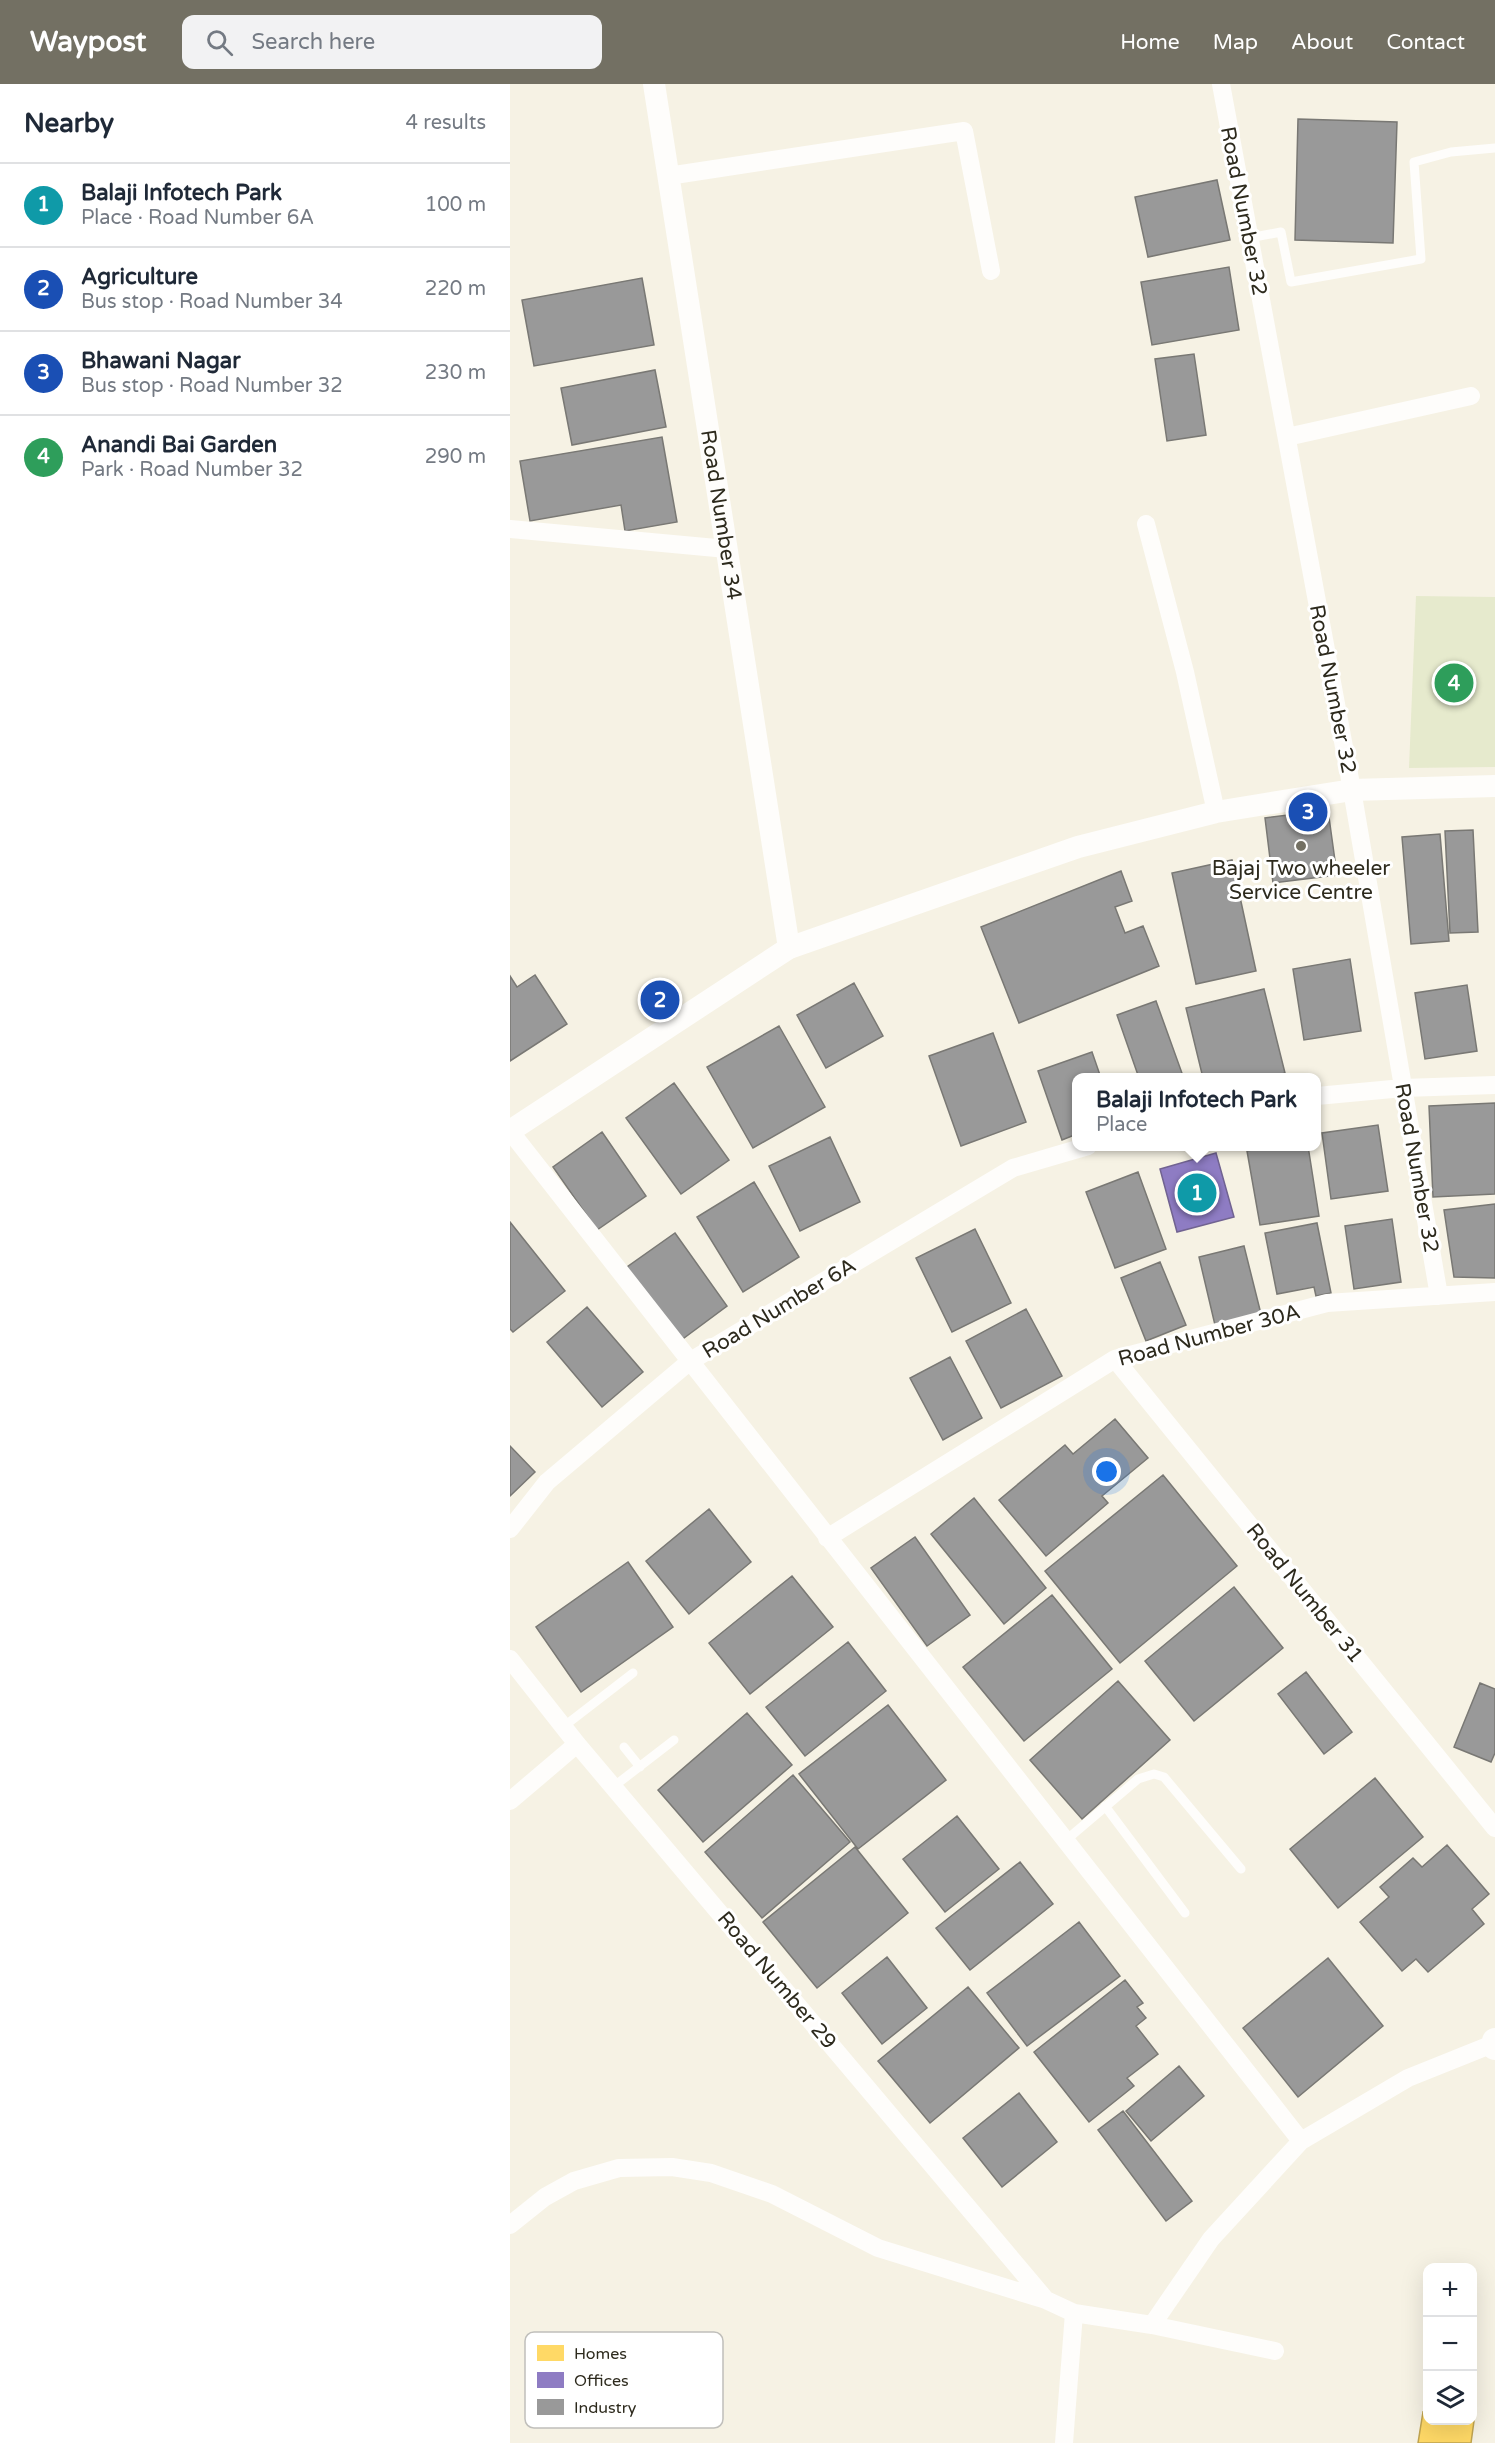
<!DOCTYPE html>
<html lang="en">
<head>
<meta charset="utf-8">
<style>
  :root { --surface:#fff; --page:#f2f2f3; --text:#1f2937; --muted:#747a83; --line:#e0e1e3; --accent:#737063 }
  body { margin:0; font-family:"Varela Round",sans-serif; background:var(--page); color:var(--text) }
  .controls { position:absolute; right:18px; bottom:18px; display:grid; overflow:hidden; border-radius:12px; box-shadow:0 6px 24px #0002 }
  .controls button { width:54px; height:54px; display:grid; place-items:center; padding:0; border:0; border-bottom:2px solid var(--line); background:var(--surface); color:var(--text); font:30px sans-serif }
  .you { position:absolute; left:597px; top:1388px; width:21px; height:21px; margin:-15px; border:4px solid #fff; border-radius:50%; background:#1a73e8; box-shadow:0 0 0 9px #1a73e833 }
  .badge { display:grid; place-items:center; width:39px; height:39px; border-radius:50%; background:var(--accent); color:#fff; font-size:20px; font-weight:700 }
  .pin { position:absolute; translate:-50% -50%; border:3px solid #fff; box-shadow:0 2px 6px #0006 }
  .popup { position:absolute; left:562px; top:989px; width:249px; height:78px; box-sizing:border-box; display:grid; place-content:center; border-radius:12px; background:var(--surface); filter:drop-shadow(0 2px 4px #0005); font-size:20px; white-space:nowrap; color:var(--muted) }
  .popup b { font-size:22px; color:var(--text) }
  .popup::after { content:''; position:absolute; left:50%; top:100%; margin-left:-12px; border:12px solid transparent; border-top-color:var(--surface) }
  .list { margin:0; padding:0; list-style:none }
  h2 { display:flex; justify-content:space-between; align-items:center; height:78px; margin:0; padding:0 24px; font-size:26px }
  h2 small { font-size:20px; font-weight:400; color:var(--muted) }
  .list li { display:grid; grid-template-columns:39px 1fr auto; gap:18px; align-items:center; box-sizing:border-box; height:84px; padding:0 24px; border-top:2px solid var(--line) }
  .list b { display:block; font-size:22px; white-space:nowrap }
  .list p { margin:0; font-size:20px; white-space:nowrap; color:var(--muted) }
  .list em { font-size:20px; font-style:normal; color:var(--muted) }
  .icon { flex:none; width:33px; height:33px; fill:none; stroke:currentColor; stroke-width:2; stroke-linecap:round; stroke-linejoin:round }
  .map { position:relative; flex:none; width:985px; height:2359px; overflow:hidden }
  header { display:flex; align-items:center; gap:36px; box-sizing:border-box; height:84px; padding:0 30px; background:var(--accent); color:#fff }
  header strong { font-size:28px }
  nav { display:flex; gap:33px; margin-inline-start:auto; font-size:21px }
  .search { width:420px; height:54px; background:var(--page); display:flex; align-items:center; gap:15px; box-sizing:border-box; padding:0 21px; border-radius:12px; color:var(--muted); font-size:22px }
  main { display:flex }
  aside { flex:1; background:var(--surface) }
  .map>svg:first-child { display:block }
  .green { fill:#e6eacd }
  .homes { fill:#ffd966; stroke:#c0a450; stroke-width:1.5 }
  .offices { fill:#8e7cc3; stroke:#716391; stroke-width:1.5 }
  .industry { fill:#999; stroke:#797874; stroke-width:1.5 }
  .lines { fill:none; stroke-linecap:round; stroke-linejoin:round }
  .service { stroke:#fefdfb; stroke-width:9 }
  .minor { stroke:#fefdfb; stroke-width:18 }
  .tertiary { stroke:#fefdfb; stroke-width:22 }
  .secondary { stroke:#fefdfb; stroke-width:26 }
  .poi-dot { fill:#737063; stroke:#fff; stroke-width:2 }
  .labels { text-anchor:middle; stroke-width:6; stroke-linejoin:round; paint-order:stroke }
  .street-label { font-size:21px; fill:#2d2a1d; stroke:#fff }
  .poi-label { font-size:21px; fill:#2d2a1d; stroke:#fff }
  .key { fill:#fff; stroke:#c0bfbb; stroke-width:1.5 }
  .key-label { font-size:16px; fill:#2d2a1d }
</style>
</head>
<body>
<header>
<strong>Waypost</strong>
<div class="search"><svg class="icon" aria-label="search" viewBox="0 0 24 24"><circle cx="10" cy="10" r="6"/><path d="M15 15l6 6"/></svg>Search here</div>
<nav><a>Home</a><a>Map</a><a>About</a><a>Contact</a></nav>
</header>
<main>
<aside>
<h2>Nearby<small>4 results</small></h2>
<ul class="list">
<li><span class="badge" style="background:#0f9aa8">1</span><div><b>Balaji Infotech Park</b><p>Place · Road Number 6A</p></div><em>100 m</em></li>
<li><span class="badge" style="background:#1a4fb4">2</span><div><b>Agriculture</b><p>Bus stop · Road Number 34</p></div><em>220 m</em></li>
<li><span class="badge" style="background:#1a4fb4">3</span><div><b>Bhawani Nagar</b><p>Bus stop · Road Number 32</p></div><em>230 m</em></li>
<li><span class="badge" style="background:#2e9e5b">4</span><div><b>Anandi Bai Garden</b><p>Park · Road Number 32</p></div><em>290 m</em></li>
</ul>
</aside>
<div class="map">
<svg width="985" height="2359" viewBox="0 0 985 2359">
  <rect width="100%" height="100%" fill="#f6f2e4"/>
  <path class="green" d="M906,512L985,513V683L899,684Z"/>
  <path class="homes" d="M913,2328L918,2329V2336L964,2337L961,2359H908Z"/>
  <path class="offices" d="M706,1069L724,1133L667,1148L650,1085Z"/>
  <path class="industry" d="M788,35L887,38L883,159L785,156Z
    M707,96L720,156L638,173L625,113Z
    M719,183L729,246L642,261L631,198Z
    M132,194L144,261L24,282L12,216Z
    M684,270L696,351L657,357L645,275Z
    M145,286L156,343L62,361L51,304Z
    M152,353L167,438L115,447L111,421L20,437L10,377Z
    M818,726L827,791L763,799L755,734Z
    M963,746L968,848L940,849L935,747Z
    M930,750L939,857L901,860L892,753Z
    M722,776L746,887L686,900L662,789Z
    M611,787L622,817L605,823L615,849L633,842L649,882L509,939L471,843Z
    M840,875L851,947L794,956L783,885Z
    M25,891L57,940L0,977V892L7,903Z
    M344,899L373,952L316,984L287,931Z
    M957,901L967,967L915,975L905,909Z
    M754,905L775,989L758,994H693L676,924Z
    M646,917L673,992L668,994H629L607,931Z
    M269,942L315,1023L243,1064L197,983Z
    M483,949L516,1038L451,1062L419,972Z
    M582,968L591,994H567V1050L552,1056L528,987Z
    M164,999L219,1076L171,1110L116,1034Z
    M985,1019V1110L923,1113L919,1022Z
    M868,1041L878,1107L821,1115L812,1049Z
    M92,1048L136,1112L87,1146L43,1083Z
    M320,1053L350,1118L290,1147L259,1082Z
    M761,1062H798L809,1132L750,1141L737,1067Z
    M628,1088L656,1165L605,1184L576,1108Z
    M244,1098L289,1173L233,1208L187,1133Z
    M985,1120V1194L944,1193L934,1126Z
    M882,1135L891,1198L844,1205L835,1142Z
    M0,1138L55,1207L3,1248L0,1245Z
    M807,1139L821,1209L806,1212L804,1203L767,1210L755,1149Z
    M465,1145L501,1219L442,1248L406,1174Z
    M165,1149L217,1222L170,1257L117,1183Z
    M734,1162L751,1230L705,1241L689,1173Z
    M650,1178L676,1241L636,1257L611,1194Z
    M77,1223L133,1288L92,1323L37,1258Z
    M516,1225L552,1292L491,1324L456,1257Z
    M440,1273L472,1334L433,1356L400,1294Z
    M605,1335L638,1374L592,1412L598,1419L536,1472L489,1416L555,1361L563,1370Z
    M0,1362L25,1388L0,1412Z
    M653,1391L727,1482L610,1579L535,1487Z
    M464,1414L536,1504L494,1540L421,1450Z
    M199,1425L241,1478L179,1530L136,1477Z
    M405,1453L460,1531L417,1562L361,1484Z
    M118,1478L163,1543L71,1608L26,1543Z
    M282,1492L323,1543L240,1610L199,1559Z
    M724,1503L773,1564L684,1637L635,1577Z
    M542,1511L602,1585L514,1657L453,1583Z
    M338,1558L376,1607L295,1672L256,1623Z
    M796,1588L842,1648L814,1670L768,1610Z
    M608,1597L660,1656L572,1735L520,1676Z
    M970,1599L985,1605V1669L981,1678L944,1663Z
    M378,1621L436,1696L348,1765L289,1690Z
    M237,1629L282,1681L193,1758L148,1706Z
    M283,1691L340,1758L252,1834L195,1768Z
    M865,1694L913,1753L828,1824L780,1765Z
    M447,1732L489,1785L435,1828L393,1775Z
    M937,1761L979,1810L962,1825L974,1840L918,1888L906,1875L892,1887L850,1838L879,1813L870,1803L903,1774L912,1783Z
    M345,1763L398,1829L307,1904L253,1838Z
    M510,1778L543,1820L460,1886L426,1844Z
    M569,1838L610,1892L517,1962L477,1909Z
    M377,1873L417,1924L372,1960L332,1909Z
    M818,1874L873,1942L788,2013L733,1944Z
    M615,1896L633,1919L627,1923L636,1934L626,1942L648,1970L617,1994L624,2002L579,2038L524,1968Z
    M458,1903L509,1964L420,2039L368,1977Z
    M669,1982L694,2012L641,2057L616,2027Z
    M509,2009L547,2058L492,2103L453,2054Z
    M613,2027L682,2117L656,2137L588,2046Z"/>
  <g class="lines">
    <path class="service" d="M739,154L771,148L781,198L911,175L904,78L941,68L985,64
      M53,1643L123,1589
      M114,1663L130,1683
      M103,1703L164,1656
      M595,1722L675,1829
      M555,1757L628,1695L644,1690L654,1693L731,1785"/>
    <path class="minor" d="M711,0L842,706L929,1212
      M158,92L454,47L481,187
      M777,353L961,312
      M636,440L675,588L706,728
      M0,445L217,465
      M807,1012L893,1004L985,1001
      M0,1047L791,2057
      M605,1275L985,1744
      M0,1445L37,1398L179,1278L503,1084L578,1062
      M317,1454L605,1275L817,1219L985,1208
      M0,1575L67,1660L536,2216
      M0,1717L67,1660
      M0,2141L35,2113L64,2097L109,2084L162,2083L201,2089L262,2110L368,2164L536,2216L564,2229L642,2241L701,2155L791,2057L898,1994L985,1959
      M642,2241L765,2267
      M554,2359L564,2229"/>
    <g class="tertiary">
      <path id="s1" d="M144,0L279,864"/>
      <path d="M0,1047L279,864L568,763L706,728L842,706L985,702"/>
    </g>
    <path class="secondary" d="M985,1957V1963"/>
  </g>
  <circle class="poi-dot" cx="791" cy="762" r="6"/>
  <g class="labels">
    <g class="street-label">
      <text transform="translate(734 127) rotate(79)" y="7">Road Number 32</text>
      <text dy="7" stroke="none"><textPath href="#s1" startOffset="436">Road Number 34</textPath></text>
      <text transform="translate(823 605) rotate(79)" y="7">Road Number 32</text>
      <text transform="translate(907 1084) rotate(80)" y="7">Road Number 32</text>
      <text transform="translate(269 1224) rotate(-31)" y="7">Road Number 6A</text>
      <text transform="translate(699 1251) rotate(-15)" y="7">Road Number 30A</text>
      <text transform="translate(795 1509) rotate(51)" y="7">Road Number 31</text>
      <text transform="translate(267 1896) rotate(50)" y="7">Road Number 29</text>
    </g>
    <g class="poi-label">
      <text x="791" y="791">Bajaj Two wheeler<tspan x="791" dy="24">Service Centre</tspan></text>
    </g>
  </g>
  <rect x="15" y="2248" width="198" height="96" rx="9" class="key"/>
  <rect x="27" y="2261" width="27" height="16" fill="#ffd966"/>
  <rect x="27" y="2288" width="27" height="16" fill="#8e7cc3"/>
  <rect x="27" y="2315" width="27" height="16" fill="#999"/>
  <g class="key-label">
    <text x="64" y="2275">Homes</text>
    <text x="64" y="2302">Offices</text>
    <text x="64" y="2329">Industry</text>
  </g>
</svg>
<div class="controls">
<button>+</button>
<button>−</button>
<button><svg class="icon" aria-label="layers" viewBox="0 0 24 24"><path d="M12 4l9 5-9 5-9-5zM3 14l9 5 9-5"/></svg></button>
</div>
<div class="you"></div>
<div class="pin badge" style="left:687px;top:1109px;background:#0f9aa8">1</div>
<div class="popup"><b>Balaji Infotech Park</b>Place</div>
<div class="pin badge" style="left:150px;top:916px;background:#1a4fb4">2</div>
<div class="pin badge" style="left:798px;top:728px;background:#1a4fb4">3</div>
<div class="pin badge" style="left:944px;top:599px;background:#2e9e5b">4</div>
</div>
</main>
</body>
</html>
